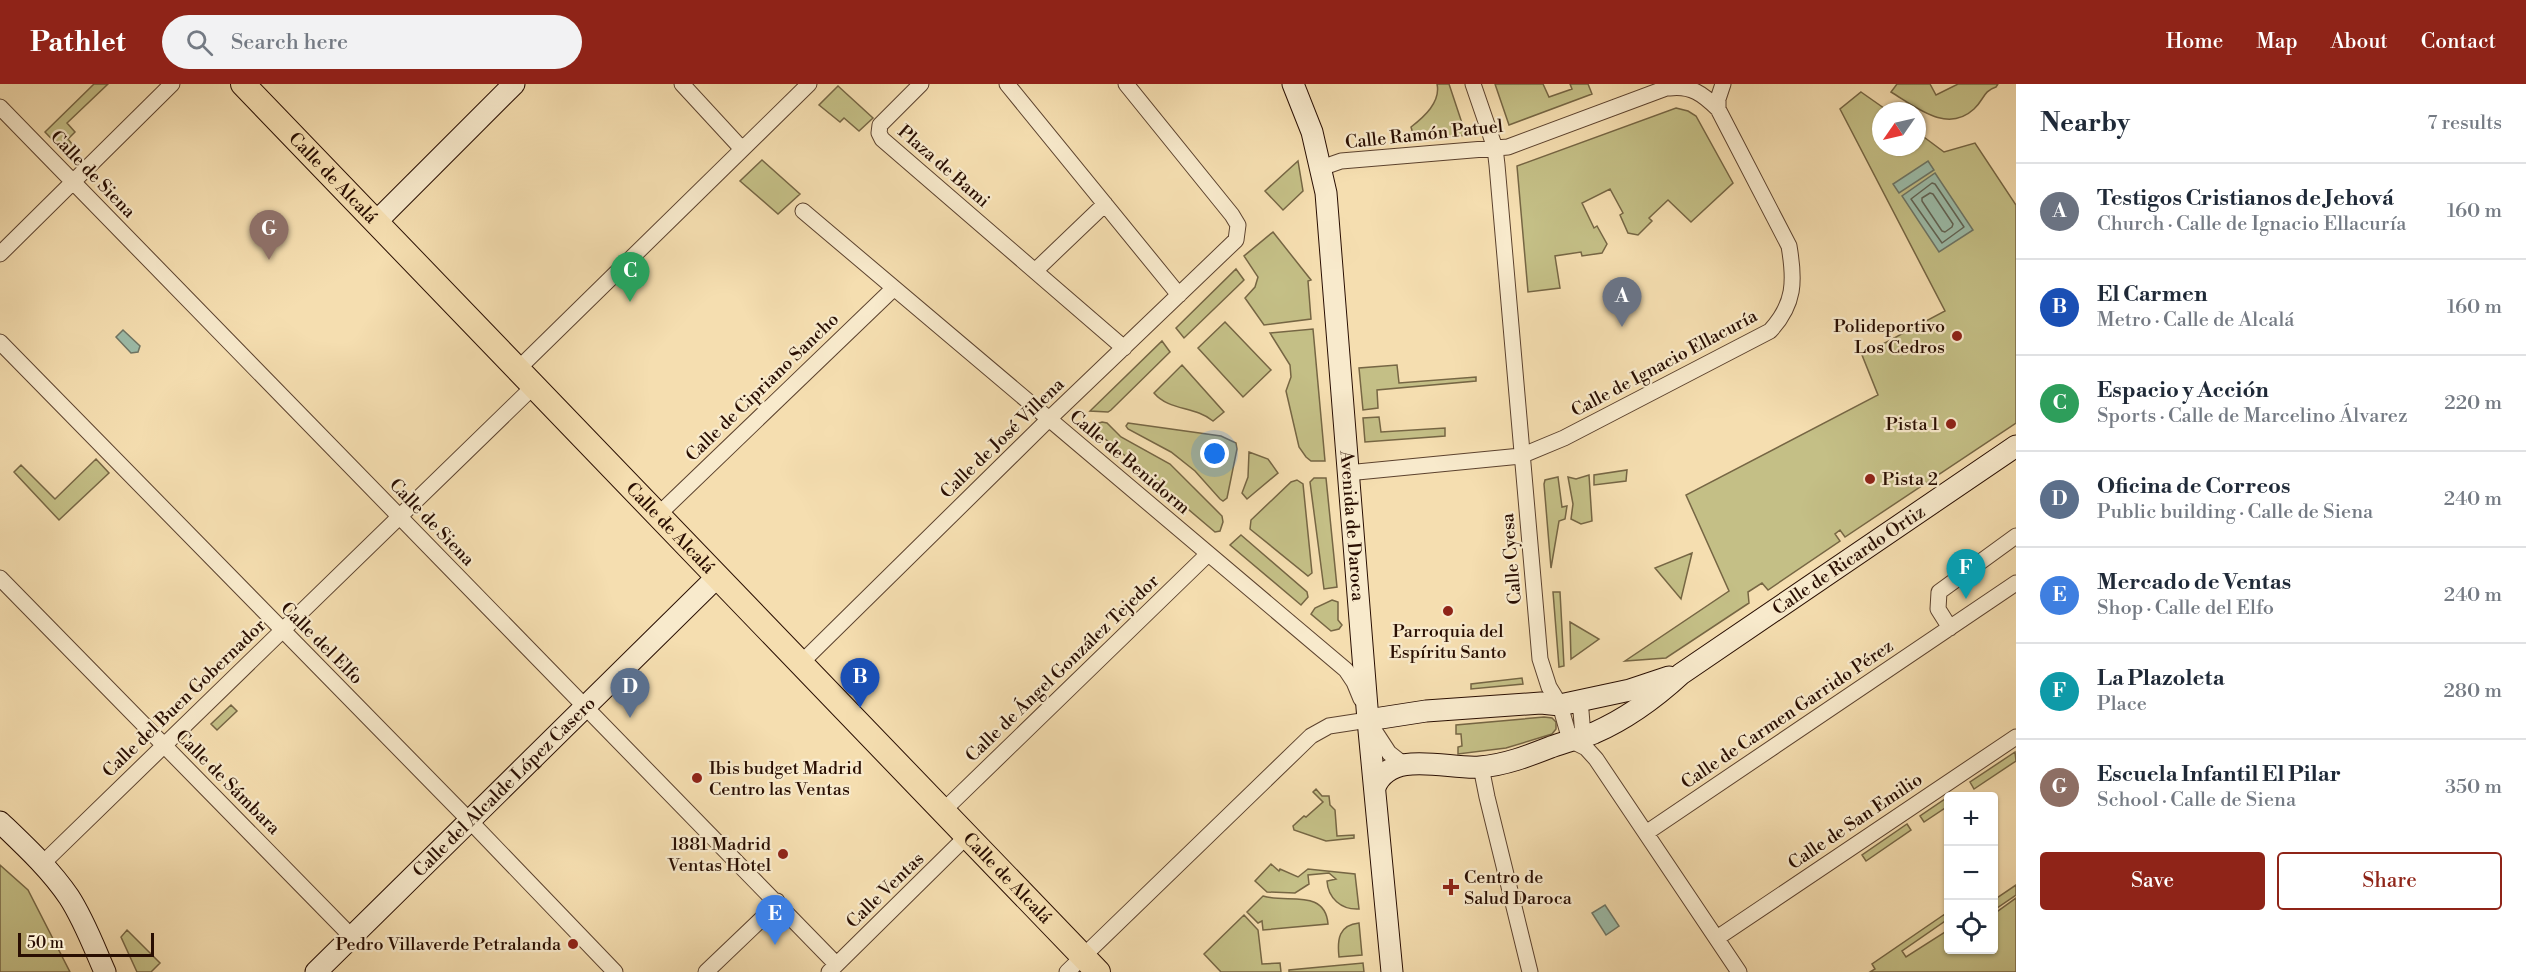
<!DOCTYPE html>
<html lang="en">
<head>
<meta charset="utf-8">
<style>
  :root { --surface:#fff; --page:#f2f2f3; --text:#1f2937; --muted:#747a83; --line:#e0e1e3; --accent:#8f2418 }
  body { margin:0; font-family:"Libre Bodoni",serif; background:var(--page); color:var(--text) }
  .controls { position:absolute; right:18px; bottom:18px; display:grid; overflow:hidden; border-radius:6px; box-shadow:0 2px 4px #0004 }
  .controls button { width:54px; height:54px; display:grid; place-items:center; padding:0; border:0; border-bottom:2px solid var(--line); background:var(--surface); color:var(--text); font:30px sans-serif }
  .compass { position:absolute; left:1872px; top:18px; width:54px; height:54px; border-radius:50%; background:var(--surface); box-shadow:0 2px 4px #0004; rotate:236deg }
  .scale { position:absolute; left:18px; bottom:15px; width:136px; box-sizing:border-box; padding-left:6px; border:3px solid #290e02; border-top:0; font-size:16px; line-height:21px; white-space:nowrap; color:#290e02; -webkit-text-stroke:4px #f8eacc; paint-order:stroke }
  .you { position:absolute; left:1215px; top:370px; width:21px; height:21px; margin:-15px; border:4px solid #fff; border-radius:50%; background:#1a73e8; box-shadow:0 0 0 9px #1a73e833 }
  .badge { display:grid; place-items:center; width:39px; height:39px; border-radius:50%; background:var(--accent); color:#fff; font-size:20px; font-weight:700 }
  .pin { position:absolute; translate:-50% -50px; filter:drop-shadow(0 2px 3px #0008) }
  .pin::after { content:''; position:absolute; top:32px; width:21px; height:18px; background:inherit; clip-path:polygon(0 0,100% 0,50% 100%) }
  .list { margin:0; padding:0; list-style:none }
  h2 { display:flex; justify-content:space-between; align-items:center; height:78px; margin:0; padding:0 24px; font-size:26px }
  h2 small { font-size:20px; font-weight:400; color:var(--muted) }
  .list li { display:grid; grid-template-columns:39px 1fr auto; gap:18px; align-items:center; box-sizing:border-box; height:96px; padding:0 24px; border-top:2px solid var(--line) }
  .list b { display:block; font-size:22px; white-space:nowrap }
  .list p { margin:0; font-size:20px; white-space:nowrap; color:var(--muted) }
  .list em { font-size:20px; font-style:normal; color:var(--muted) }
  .actions { display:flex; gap:12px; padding:18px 24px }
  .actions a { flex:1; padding:14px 0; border:2px solid var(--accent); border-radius:6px; text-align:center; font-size:21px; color:var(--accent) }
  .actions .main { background:var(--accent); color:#fff }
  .icon { flex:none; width:33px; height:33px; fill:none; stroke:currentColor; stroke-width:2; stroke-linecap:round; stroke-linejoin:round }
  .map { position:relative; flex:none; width:2016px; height:888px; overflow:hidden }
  header { display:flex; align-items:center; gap:36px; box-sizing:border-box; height:84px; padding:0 30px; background:var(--accent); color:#fff }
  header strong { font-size:28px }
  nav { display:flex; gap:33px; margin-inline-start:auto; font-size:21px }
  .search { width:420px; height:54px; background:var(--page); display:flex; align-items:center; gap:15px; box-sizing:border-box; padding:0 21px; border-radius:33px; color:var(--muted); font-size:22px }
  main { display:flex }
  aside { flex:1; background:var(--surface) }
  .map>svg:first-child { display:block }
  .green { fill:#c4bf86; stroke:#766644; stroke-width:1.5 }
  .water { fill:#9cbca9; stroke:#6e7666; stroke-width:1.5 }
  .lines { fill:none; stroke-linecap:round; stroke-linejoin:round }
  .shore { stroke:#626556; stroke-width:1.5 }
  .street-casing { stroke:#5c422e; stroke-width:17 }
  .secondary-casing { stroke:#290e02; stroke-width:23 }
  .primary-casing { stroke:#290e02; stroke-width:26 }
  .street { stroke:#f8eacc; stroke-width:15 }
  .secondary { stroke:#f8eacc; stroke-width:21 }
  .primary { stroke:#f5deb0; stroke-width:24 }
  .poi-dot { fill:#8f2418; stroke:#f8eacc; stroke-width:2 }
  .labels { text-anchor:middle; stroke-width:4.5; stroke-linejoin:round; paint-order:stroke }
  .street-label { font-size:18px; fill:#290e02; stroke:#f8eacc }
  .poi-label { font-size:18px; fill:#290e02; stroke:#f8eacc; text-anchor:end }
</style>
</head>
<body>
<header>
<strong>Pathlet</strong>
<div class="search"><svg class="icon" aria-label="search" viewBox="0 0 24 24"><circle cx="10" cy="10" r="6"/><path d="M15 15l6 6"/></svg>Search here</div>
<nav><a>Home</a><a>Map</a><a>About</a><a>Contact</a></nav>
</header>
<main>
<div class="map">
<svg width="2016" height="888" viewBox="0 0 2016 888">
  <rect width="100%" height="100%" fill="#f5deb0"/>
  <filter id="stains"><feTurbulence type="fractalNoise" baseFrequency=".00333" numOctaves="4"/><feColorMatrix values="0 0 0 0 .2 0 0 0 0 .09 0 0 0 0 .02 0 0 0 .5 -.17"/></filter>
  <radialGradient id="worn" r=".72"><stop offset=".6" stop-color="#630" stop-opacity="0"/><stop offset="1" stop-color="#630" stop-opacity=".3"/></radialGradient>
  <path class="green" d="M94,0H108L67,39L75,48L68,55L75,64L67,71L45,48Z
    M1437,0H1449L1466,51L1415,57L1411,43C1424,33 1441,18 1437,0Z
    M1495,0H1543L1549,13L1572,5L1570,0H1588L1592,10L1509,41Z
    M1897,0H1930L1936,11L1958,0H1998L1996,3C1983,7 1984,16 1974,25C1947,50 1916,23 1891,8Z
    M838,2L873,34L859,47L844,34L840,38L819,21Z
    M1861,8L1888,27H1881V63H1917V48L1944,68L1975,59L2016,121V339L1845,453L1840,446L1835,450L1840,457L1768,506L1762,499L1748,508L1749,519L1666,574L1625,577L1729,507L1686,411L1878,311L1862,271L1945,227L1840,25Z
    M1676,24L1688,27L1696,32L1733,99L1691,138L1668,116L1649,134L1652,137L1638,151L1628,149L1620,131L1623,129L1610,105L1582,119L1594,144L1597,142L1607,160L1602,169L1582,172L1581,168L1555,172L1560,204L1528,208L1517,82Z
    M762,76L800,110L778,130L740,97Z
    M1298,77L1303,107L1283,126L1265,107Z
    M1273,148L1311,196L1308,197L1311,235L1264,241L1245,214L1255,203L1258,193L1244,172Z
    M1236,185L1244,196L1242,198L1184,254L1176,244Z
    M1225,238L1271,286L1243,313L1198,264Z
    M1313,245L1325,377H1311L1306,373L1299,363L1286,307L1291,293L1290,281L1270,249Z
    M1162,257L1170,268L1111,326L1108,328L1090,327Z
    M1182,281L1224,328L1213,337C1195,322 1169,327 1154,309Z
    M1397,281L1399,299L1476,293V297L1377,306L1378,324L1363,326L1359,284Z
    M1379,333L1381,348L1445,344V352L1365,358L1363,334Z
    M1102,338L1107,339L1121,353L1170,380L1222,432L1223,438L1220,447L1215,448L1090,342Z
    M1128,339L1221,352L1236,359L1237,365L1227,414L1223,417L1220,415L1195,387L1171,368L1128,345L1126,342Z
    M1249,368L1268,375L1278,389L1247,415L1242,409L1248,393Z
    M96,375L109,389L59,436L14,388L21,381L55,415Z
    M1627,386L1626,397L1594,401V391Z
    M1589,391L1592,437L1581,440L1571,435L1573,420L1568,393L1576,395Z
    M1558,393L1562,423L1567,422L1565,435L1559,437L1551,484L1544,400L1545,396Z
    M1314,394H1326L1337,503L1324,505L1310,398Z
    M1297,396L1303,400L1312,489L1308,492L1250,445L1251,436L1291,398Z
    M1241,451L1307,508L1308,513L1301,521L1230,461Z
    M1692,469L1681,515L1655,484Z
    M1553,508H1560L1564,582L1559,583Z
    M1332,516L1338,518V536L1342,541L1339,545L1331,547L1311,530L1315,524Z
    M1570,538L1599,555L1571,575Z
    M1522,594L1523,600L1471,605V600Z
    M231,621L237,627L217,646L211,640Z
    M1544,633L1552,634L1556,638V645L1552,650L1506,664L1458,670V663L1462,662L1461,650H1456V641Z
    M2015,668L2016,677L1974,705L1970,698Z
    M1316,705L1322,712H1329L1330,721L1335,726L1337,752L1354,751V754L1326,757L1294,746L1293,742L1304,732L1306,733L1323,718L1313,708Z
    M1948,713V722L1924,738L1920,732Z
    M1907,740L1911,746L1866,777L1862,771Z
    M1271,780L1279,787L1280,785L1298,793L1308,785L1355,790L1359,825C1341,826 1328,814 1327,797L1336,795L1329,789L1308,791L1309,800L1295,809L1267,808L1255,797Z
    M0,781L28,806L70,888H0Z
    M2016,801V811L1994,826V816Z
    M1263,812C1286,820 1325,804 1328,840L1263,846L1262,837L1258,839L1247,828Z
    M2016,814V888H1870L1875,885L1872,880L1945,830L1948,835L1902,867L1906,873L1948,846V866H1994V830Z
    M1244,831L1258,846L1262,880L1280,879L1281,888H1221L1204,870Z
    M1359,839L1362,871L1339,873C1337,855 1339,841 1359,839Z
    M127,846L160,879L151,888H137L121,853Z
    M1363,879L1364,888H1289V886Z"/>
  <path class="water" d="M1928,77L1934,86L1899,109L1893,100Z
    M1935,89L1973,146L1939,168L1902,112Z
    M123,246L140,262L138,268L131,269L116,253Z
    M1605,821L1619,842L1606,851L1592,829Z"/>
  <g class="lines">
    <path class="shore" d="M1932,99L1935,100L1964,143L1942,159L1911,115Z
      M1930,109L1933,110L1953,140L1952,143L1945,148L1942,147L1922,117V114Z"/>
    <g class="street-casing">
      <path id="street" d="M682,0L742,65
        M921,0L880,41L879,49L882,55L1124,264
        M1007,0L1179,211
        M1473,0L1495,64L1497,81L1540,575L1549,603L1560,621L1570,656L1586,664L1596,675L1739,888
        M1669,4C1691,1 1703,10 1718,25
        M0,23L836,880
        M1321,84L1341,77L1508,63L1677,0
        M803,127L1346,586L1354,598L1361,615
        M0,170L172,0
        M1036,186L1105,120
        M0,258L469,736L615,888
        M519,284L809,0
        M1347,389L1521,372L1564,354L1770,247C1795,220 1795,197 1789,162L1718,25V15L1723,0
        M659,430L893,205
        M0,494L352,853
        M1950,544L1938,525L1939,508L2016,452
        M801,579L1049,335L1236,156L1238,141L1232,131L1126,0
        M1574,618L1581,627L1583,652
        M1372,643L1389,669L1403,680
        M1481,683L1487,713L1530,888
        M943,727L1208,470
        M1646,749L2016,499
        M42,780L535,301
        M1717,854L2016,653
        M706,888L775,822L777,817
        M829,888L967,752
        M1067,888L1311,652L1329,642L1368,636"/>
    </g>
    <g class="secondary-casing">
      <g id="secondary">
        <path id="s1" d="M1293,0L1312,48L1326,109L1368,636L1392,888"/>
        <path d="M376,138L514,0"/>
        <path d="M1368,636L1426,627L1541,619L1560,621L1630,606L1669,593"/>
        <path id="s2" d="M1375,703C1391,664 1449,686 1480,683C1505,681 1528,672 1551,663C1565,658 1580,654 1594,649C1626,635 1656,613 1681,590L2016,362"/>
        <path d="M0,738C24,761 50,785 69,813C84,836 94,863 105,888"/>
        <path id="s3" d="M316,888L718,492"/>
      </g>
    </g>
    <g class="primary-casing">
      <g id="primary">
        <path id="s4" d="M243,0L1098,888"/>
      </g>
    </g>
    <use href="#street" class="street"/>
    <use href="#secondary" class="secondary"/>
    <use href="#primary" class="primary"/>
  </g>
  <g class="poi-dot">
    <circle cx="1957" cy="252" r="6"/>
    <circle cx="1951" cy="340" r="6"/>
    <circle cx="1870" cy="395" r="6"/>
    <circle cx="1448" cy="527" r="6"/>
    <circle cx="697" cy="694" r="6"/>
    <circle cx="783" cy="770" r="6"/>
    <path d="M1448 794h6v6h6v6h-6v6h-6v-6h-6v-6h6z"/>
    <circle cx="573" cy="860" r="6"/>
  </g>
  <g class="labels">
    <g class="street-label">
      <text transform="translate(1424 50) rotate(-6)" y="6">Calle Ramón Patuel</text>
      <text transform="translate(944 82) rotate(41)" y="6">Plaza de Bami</text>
      <text transform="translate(93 90) rotate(46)" y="6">Calle de Siena</text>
      <text dy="6" stroke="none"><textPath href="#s4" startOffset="130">Calle de Alcalá</textPath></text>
      <text transform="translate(1664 279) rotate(-28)" y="6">Calle de Ignacio Ellacuría</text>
      <text transform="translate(762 303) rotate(-44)" y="6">Calle de Cipriano Sancho</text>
      <text transform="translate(1002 354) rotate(-44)" y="6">Calle de José Villena</text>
      <text transform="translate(1130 378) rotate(40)" y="6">Calle de Benidorm</text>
      <text transform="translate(432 438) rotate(46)" y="6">Calle de Siena</text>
      <text dy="6" stroke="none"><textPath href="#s1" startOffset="448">Avenida de Daroca</textPath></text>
      <text dy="6" stroke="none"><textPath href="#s4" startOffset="616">Calle de Alcalá</textPath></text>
      <text transform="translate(1511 475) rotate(-95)" y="6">Calle Cyesa</text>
      <text dy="6" stroke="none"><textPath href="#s2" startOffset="542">Calle de Ricardo Ortiz</textPath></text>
      <text transform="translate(322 559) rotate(45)" y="6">Calle del Elfo</text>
      <text transform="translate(1062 584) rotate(-44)" y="6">Calle de Ángel González Tejedor</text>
      <text transform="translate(184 614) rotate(-44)" y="6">Calle del Buen Gobernador</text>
      <text transform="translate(1787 630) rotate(-34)" y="6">Calle de Carmen Garrido Pérez</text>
      <text transform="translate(228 698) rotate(45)" y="6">Calle de Sámbara</text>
      <text dy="6" stroke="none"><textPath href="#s3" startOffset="264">Calle del Alcalde López Casero</textPath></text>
      <text transform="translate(1855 737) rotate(-34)" y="6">Calle de San Emilio</text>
      <text dy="6" stroke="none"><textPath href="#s4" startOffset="1102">Calle de Alcalá</textPath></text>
      <text transform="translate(885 806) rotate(-44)" y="6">Calle Ventas</text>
    </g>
    <g class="poi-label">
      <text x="1945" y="248">Polideportivo<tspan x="1945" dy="21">Los Cedros</tspan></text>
      <text x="1939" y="346">Pista 1</text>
      <text x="1882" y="401" text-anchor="start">Pista 2</text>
      <text x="1448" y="553" text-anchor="middle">Parroquia del<tspan x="1448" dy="21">Espíritu Santo</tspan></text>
      <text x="709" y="690" text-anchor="start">Ibis budget Madrid<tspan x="709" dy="21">Centro las Ventas</tspan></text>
      <text x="771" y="766">1881 Madrid<tspan x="771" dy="21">Ventas Hotel</tspan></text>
      <text x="1464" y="799" text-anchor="start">Centro de<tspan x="1464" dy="21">Salud Daroca</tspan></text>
      <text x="561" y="866">Pedro Villaverde Petralanda</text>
    </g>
  </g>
  <rect width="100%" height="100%" filter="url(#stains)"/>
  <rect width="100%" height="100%" fill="url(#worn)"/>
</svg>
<div class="controls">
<button>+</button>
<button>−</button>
<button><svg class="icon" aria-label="locate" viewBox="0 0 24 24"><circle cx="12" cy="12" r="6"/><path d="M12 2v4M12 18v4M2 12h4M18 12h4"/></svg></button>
</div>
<svg class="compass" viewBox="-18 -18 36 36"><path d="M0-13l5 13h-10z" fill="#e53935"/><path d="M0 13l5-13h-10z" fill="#747a83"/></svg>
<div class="scale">50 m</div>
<div class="you"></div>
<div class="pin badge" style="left:1622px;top:243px;background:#6b7280">A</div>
<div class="pin badge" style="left:860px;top:624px;background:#1a4fb4">B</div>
<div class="pin badge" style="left:630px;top:218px;background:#2e9e5b">C</div>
<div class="pin badge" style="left:630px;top:634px;background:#5c6f8a">D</div>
<div class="pin badge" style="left:775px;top:861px;background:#3f7fe0">E</div>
<div class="pin badge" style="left:1966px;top:515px;background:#0f9aa8">F</div>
<div class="pin badge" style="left:269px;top:176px;background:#8d6e63">G</div>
</div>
<aside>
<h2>Nearby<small>7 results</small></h2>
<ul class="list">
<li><span class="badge" style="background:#6b7280">A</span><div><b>Testigos Cristianos de Jehová</b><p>Church · Calle de Ignacio Ellacuría</p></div><em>160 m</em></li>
<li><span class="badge" style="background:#1a4fb4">B</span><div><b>El Carmen</b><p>Metro · Calle de Alcalá</p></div><em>160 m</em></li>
<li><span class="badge" style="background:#2e9e5b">C</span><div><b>Espacio y Acción</b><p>Sports · Calle de Marcelino Álvarez</p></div><em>220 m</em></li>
<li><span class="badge" style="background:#5c6f8a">D</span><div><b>Oficina de Correos</b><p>Public building · Calle de Siena</p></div><em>240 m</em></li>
<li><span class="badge" style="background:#3f7fe0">E</span><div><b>Mercado de Ventas</b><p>Shop · Calle del Elfo</p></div><em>240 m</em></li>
<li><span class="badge" style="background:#0f9aa8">F</span><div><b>La Plazoleta</b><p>Place</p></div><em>280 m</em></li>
<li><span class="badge" style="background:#8d6e63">G</span><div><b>Escuela Infantil El Pilar</b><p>School · Calle de Siena</p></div><em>350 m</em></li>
</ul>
<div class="actions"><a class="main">Save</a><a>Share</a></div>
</aside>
</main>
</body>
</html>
